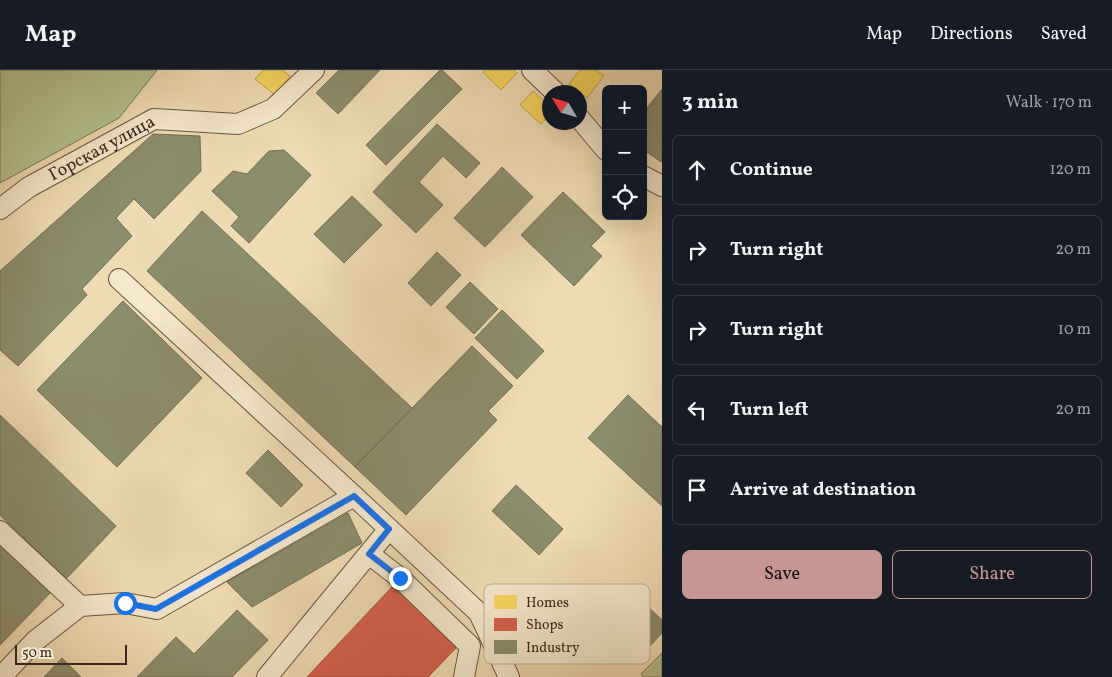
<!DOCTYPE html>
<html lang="en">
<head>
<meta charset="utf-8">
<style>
  :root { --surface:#171b24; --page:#242831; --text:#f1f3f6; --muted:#9ea1a6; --line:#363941; --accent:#c59692 }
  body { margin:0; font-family:Vollkorn,serif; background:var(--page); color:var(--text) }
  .controls { position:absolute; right:15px; top:15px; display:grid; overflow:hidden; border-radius:8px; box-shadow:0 5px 20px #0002 }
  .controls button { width:45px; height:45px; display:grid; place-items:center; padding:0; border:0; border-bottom:1px solid var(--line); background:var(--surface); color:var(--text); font:25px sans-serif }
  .compass { position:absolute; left:542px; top:15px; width:45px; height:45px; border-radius:50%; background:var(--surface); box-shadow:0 5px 20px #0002; rotate:308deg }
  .scale { position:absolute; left:15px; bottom:12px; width:112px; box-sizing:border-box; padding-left:5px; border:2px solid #3b271f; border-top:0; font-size:14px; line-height:18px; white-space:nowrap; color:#3b271f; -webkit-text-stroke:4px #f5e8ce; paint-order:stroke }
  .stop { position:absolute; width:15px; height:15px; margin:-11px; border:4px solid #1a73e8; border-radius:50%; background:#fff }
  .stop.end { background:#1a73e8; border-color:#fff; box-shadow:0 1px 5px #0008 }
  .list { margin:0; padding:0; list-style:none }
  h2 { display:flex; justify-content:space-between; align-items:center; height:65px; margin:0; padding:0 20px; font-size:21px }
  h2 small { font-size:16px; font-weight:400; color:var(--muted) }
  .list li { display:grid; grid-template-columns:32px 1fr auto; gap:15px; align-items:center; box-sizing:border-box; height:70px; margin:0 10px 10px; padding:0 10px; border:1px solid var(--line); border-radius:8px }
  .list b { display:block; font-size:19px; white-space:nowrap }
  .list em { font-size:16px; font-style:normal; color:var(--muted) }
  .actions { display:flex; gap:10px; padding:15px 20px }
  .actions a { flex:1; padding:11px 0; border:1px solid var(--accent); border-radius:8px; text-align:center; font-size:18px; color:var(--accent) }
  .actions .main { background:var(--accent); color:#111 }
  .icon { flex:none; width:28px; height:28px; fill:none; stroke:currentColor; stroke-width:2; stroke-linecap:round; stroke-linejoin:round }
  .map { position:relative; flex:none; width:662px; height:607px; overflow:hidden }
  header { display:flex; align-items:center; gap:30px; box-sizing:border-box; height:70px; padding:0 25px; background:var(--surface); border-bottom:1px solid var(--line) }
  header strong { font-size:24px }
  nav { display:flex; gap:28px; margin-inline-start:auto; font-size:18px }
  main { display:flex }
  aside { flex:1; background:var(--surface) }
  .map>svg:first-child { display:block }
  .green { fill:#b6c18f; stroke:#787457 }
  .homes { fill:#f6d55c; stroke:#bea14a }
  .shops { fill:#d6604d; stroke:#a84f3f }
  .industry { fill:#8c8c6e; stroke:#746e56 }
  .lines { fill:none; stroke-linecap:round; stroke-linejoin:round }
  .minor-casing { stroke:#685444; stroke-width:22 }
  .minor { stroke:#f5e8ce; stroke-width:20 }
  .route { stroke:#1a73e8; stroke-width:6 }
  .labels { text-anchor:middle; stroke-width:5; stroke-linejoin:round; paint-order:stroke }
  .street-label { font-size:18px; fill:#3b271f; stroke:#f5e8ce }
  .key { fill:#f5e8ce; stroke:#bdae9a; stroke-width:1 }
  .key-label { font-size:14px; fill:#3b271f }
</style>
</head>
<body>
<header>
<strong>Map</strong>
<nav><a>Map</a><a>Directions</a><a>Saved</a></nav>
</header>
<main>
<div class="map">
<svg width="662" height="607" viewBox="0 0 662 607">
  <rect width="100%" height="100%" fill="#efdbb3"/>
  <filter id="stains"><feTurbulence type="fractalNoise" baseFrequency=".004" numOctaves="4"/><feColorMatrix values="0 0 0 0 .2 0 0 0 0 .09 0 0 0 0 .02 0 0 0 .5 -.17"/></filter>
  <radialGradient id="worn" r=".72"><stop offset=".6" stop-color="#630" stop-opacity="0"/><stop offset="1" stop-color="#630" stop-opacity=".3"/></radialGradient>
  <path class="green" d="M0,0H157L119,48L0,113Z
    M662,583V607H643L641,604Z"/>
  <path class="homes" d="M263,0H282L290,6L275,25L255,9Z
    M485,0H514L517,3L501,20L483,2Z
    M580,0H596L604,6L587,28L569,14Z
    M533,21L550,36V45L541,54L520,35Z"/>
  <path class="shops" d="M393,516L457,577L428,607H307Z"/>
  <path class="industry" d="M339,0H380L338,44L316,23Z
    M440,0H442L462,19L386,95L366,75Z
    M662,19V91L661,92L643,79V43Z
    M437,54L480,93L466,108L443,86L419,112L443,135L416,163L373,122Z
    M153,64L200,66L201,101L154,149L134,129L116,148L132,166L82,219L87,225L18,296L0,280V201Z
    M284,80L311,105L249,173L231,156L239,147L212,121L233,101L247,104L269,81Z
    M502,97L533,127L485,177L454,148Z
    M563,122L605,162L591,176L602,186L574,216L521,165Z
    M352,126L382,155L344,193L314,164Z
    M202,141L412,338L355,397L147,201Z
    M437,182L461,205L431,236L408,213Z
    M470,212L498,239L474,264L446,237Z
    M123,231L202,308L117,397L37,320Z
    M502,240L544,281L517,309L475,268Z
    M472,276L513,316L488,341L497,350L406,445L355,397Z
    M628,325L662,357V436L588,368Z
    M0,345L116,456L66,509L0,445Z
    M268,380L303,415L281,437L246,403Z
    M516,415L563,459L539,485L492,441Z
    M348,443L362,473L252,537L227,512Z
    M0,472L52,521L0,575Z
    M625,515L662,550V563L636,591L592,549Z
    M237,540L268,570L232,607H137L176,567L194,584Z
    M62,588L81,607H44Z"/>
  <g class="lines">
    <g class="minor-casing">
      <g id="minor">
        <path d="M532,0L555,22"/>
        <path d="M580,49L606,80"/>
        <path d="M643,106L662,116"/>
        <path id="s1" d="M0,139L29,117L154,49L238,54L273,39L314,0"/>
        <path d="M119,209L354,426L479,543L509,607"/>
        <path d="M0,461L80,536"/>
        <path d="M369,484L400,508L470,576L464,607"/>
        <path d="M1,607L35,571L80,536L125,533L157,539L354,426"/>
        <path d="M267,607L389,459"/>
      </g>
    </g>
    <use href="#minor" class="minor"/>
  </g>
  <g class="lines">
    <path class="route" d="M125,533L156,539L354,426L389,459L369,484L400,508"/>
  </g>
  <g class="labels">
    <g class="street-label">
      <text dy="6" stroke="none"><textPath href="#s1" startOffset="119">Горская улица</textPath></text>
    </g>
  </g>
  <rect x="484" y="514" width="166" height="80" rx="8" class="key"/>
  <rect x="494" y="525" width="23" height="14" fill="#f6d55c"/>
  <rect x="494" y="548" width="23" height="13" fill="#d6604d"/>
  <rect x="494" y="570" width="23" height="14" fill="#8c8c6e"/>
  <g class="key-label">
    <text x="526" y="537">Homes</text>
    <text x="526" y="559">Shops</text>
    <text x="526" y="582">Industry</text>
  </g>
  <rect width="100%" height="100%" filter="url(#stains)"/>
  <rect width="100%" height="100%" fill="url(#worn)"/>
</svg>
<div class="controls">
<button>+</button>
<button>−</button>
<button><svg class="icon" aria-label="locate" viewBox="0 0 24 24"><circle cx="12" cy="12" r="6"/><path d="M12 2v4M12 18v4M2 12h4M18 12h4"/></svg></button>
</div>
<svg class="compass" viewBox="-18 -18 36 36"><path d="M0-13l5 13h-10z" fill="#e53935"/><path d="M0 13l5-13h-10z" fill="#9ea1a6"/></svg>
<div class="scale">50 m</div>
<div class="stop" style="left:125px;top:533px"></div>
<div class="stop end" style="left:400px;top:508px"></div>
</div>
<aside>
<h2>3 min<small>Walk · 170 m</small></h2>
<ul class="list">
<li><svg class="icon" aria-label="ahead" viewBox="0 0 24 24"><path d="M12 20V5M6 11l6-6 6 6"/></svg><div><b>Continue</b></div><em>120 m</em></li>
<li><svg class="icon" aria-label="right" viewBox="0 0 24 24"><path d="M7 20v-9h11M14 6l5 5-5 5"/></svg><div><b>Turn right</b></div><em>20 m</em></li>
<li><svg class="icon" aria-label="right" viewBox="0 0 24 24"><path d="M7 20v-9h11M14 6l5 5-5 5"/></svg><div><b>Turn right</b></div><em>10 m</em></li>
<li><svg class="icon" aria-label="left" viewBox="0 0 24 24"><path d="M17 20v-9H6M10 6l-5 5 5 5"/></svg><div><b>Turn left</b></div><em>20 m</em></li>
<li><svg class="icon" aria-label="arrive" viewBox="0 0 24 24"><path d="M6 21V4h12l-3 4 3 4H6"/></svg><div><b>Arrive at destination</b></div></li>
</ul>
<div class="actions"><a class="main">Save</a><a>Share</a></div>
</aside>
</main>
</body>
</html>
